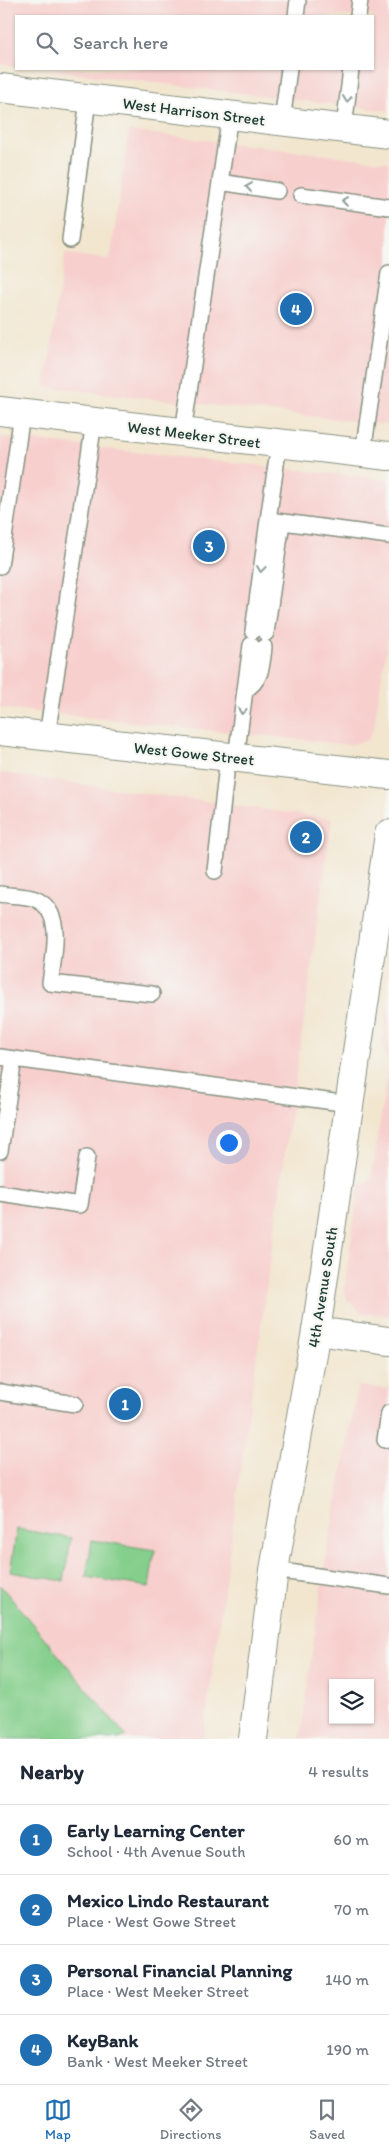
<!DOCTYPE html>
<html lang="en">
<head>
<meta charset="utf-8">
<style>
  :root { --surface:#fff; --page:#f6f6f7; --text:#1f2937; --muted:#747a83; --line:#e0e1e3; --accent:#1f6fb2 }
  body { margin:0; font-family:Itim,sans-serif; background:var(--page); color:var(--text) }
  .controls { position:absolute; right:15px; bottom:15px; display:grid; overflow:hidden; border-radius:0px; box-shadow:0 1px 4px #0004 }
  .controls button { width:45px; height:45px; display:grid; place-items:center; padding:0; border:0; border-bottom:1px solid var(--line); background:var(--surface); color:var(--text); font:25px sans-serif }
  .you { position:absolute; left:228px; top:1142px; width:18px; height:18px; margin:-12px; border:4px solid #fff; border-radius:50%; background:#1a73e8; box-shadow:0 0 0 8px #1a73e833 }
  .badge { display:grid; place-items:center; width:32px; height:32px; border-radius:50%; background:var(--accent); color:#fff; font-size:16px; font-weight:700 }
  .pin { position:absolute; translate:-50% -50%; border:2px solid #fff; box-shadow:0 1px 5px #0006 }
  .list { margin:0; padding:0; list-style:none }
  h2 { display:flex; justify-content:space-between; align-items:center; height:65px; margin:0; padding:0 20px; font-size:21px }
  h2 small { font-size:16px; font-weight:400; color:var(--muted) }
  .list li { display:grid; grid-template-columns:32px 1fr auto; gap:15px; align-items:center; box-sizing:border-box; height:70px; padding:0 20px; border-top:1px solid var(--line) }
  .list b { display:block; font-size:19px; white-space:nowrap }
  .list p { margin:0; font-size:16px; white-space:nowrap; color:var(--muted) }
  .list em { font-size:16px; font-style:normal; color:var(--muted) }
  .icon { flex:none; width:28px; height:28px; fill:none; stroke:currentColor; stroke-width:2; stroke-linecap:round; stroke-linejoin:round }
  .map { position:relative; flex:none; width:389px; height:1739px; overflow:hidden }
  .search { position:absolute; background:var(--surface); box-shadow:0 1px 4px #0004; left:15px; right:15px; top:15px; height:55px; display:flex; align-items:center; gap:12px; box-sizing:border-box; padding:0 18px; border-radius:0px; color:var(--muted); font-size:19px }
  .sheet { height:345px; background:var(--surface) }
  nav { display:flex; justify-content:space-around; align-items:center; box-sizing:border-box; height:70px; border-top:1px solid var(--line); background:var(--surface); font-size:14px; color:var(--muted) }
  nav a { display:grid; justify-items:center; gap:2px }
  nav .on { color:var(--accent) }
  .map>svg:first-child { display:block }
  .built { fill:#f7d0ce; fill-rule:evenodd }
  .green { fill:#85cf8c; stroke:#528660 }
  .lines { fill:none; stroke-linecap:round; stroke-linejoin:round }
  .lane-casing { stroke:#889282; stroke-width:18 }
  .street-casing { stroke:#889282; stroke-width:30 }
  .secondary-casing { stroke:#889282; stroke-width:30 }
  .lane { stroke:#fff; stroke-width:15 }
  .street { stroke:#fff; stroke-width:28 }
  .secondary { stroke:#fff; stroke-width:28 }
  .oneway { stroke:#8f9e9a }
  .labels { text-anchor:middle; stroke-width:4.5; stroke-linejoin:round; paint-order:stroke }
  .street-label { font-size:16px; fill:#1f3d34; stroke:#f6f6f2 }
</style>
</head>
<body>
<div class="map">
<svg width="389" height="1739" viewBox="0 0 389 1739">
  <rect width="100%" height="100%" fill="#f6f6f2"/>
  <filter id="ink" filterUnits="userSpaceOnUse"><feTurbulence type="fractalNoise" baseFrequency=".02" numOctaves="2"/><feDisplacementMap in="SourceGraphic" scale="10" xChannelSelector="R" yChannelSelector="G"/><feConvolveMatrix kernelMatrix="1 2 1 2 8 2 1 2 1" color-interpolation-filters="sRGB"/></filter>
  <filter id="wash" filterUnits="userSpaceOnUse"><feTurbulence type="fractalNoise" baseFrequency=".0096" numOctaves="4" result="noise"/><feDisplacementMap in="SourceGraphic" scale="20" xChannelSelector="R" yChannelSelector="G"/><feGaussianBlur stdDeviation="1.12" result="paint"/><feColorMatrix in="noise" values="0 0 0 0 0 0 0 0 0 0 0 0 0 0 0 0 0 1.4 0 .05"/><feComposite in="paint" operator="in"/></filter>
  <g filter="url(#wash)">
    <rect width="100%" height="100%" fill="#f2e6cf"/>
    <path class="built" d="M0,0H389V111L40,69H373V16H16V66L0,64Z
      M129,131L389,162V425L45,387L65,253L110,260Z
      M0,437L389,480V631L374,727L368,740L350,745L0,708Z
      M0,773L332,819L203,1739H0Z
      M389,999V1316L362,1313L347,1300L344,1290L359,1186L371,1180L389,1061L382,1045Z
      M358,1386L389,1389V1739H300L325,1562ZM333,1683H370V1720H333Z"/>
    <path class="green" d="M17,1529L71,1538L64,1581L10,1572Z
      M92,1540L155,1550L149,1587L86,1577Z
      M0,1585L126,1736L119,1739H0Z"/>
  </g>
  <g filter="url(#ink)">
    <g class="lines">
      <g class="lane-casing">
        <path id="lane" d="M296,16L298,0
          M358,16L360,0
          M282,121L289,69
          M344,128L351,69
          M220,182L277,191
          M301,195L389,207
          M70,240L88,99
          M183,432L230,115
          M279,444L268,520L389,536
          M363,453L389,273
          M0,566L22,414
          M253,631L268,520
          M266,633L282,522
          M245,690C262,680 262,665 264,647
          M47,736L94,422
          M236,758L251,645
          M215,871L228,756
          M0,894C11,896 25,895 35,899C66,911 53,959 50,983L152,994
          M0,1057L14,1059L0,1151
          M14,1059L349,1104
          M0,1193L80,1205L87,1157
          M0,1392L75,1404
          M385,1440L389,1413
          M274,1570L389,1586"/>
      </g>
      <g class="street-casing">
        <path id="street" d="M0,88L389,134
          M0,731L389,775
          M316,1331L389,1341"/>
      </g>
      <g class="secondary-casing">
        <path id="secondary" d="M0,411L389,456
          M253,1739L274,1570L316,1331L389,834"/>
      </g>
      <use href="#lane" class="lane"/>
      <use href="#street" class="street"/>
      <use href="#secondary" class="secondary"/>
    </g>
    <defs><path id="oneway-chevron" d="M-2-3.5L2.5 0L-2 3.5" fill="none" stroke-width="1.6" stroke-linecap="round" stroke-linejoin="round" transform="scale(1.25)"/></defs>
    <g class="oneway">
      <use href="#oneway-chevron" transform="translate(347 99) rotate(97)"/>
      <use href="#oneway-chevron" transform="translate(249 187) rotate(-172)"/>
      <use href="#oneway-chevron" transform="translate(345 201) rotate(-172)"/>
      <use href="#oneway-chevron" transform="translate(261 569) rotate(97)"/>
      <use href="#oneway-chevron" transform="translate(242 711) rotate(97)"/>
    </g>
  </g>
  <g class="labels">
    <g class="street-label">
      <text transform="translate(194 111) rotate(7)" y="6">West Harrison Street</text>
      <text transform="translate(194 434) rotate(7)" y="6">West Meeker Street</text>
      <text transform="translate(194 753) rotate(6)" y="6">West Gowe Street</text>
      <text transform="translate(322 1287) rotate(-81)" y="6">4th Avenue South</text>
    </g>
  </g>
</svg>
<div class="controls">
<button><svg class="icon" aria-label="layers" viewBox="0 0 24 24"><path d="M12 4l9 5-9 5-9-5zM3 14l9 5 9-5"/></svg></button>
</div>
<div class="you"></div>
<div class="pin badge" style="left:125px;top:1404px">1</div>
<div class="pin badge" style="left:306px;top:837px">2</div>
<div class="pin badge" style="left:209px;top:546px">3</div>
<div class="pin badge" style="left:296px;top:309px">4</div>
<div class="search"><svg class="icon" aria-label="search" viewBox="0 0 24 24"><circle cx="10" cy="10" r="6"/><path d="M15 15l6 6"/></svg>Search here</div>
</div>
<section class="sheet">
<h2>Nearby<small>4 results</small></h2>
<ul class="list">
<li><span class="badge">1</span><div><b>Early Learning Center</b><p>School · 4th Avenue South</p></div><em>60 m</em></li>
<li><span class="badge">2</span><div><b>Mexico Lindo Restaurant</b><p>Place · West Gowe Street</p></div><em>70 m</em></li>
<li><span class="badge">3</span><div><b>Personal Financial Planning</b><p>Place · West Meeker Street</p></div><em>140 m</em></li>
<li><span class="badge">4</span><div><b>KeyBank</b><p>Bank · West Meeker Street</p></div><em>190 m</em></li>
</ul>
</section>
<nav>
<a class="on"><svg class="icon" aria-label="map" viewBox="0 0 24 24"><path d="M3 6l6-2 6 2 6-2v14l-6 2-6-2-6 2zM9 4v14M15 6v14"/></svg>Map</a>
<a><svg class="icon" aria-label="directions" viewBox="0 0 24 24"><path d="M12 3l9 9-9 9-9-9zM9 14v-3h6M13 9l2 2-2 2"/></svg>Directions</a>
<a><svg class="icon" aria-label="saved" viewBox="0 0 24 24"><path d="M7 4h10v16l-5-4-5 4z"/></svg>Saved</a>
</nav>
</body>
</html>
